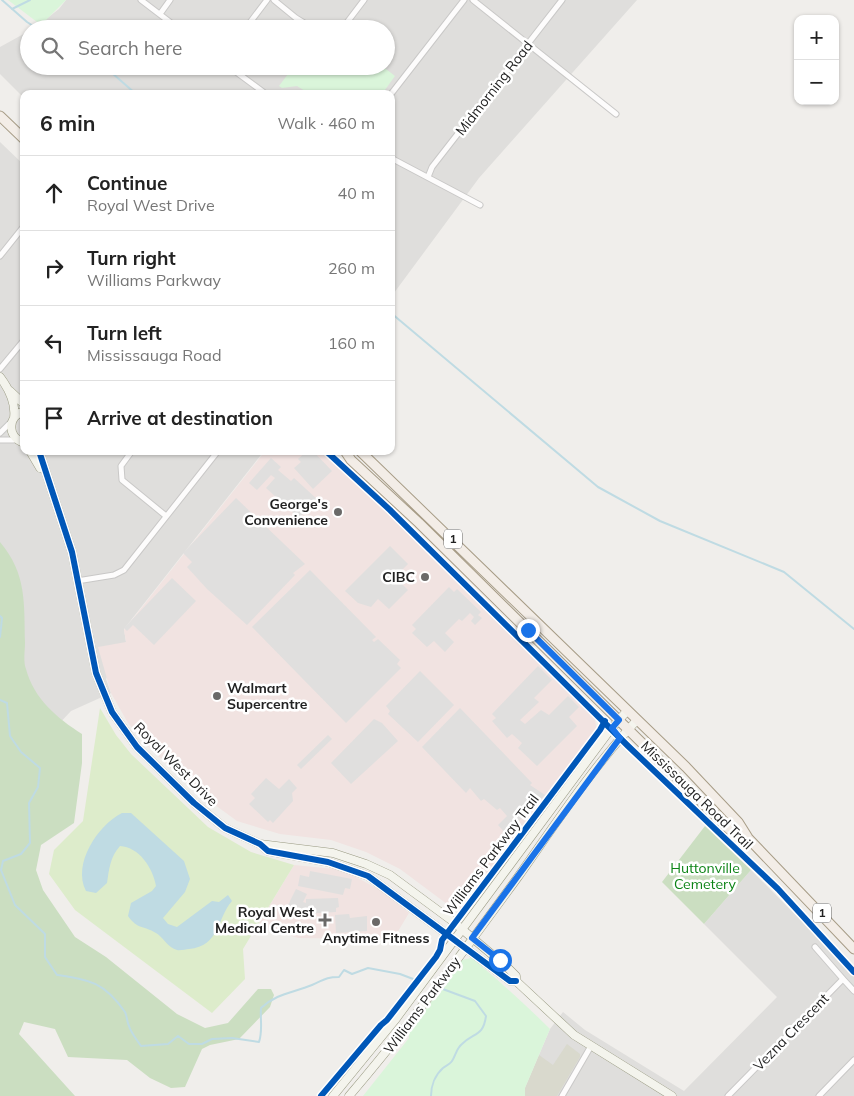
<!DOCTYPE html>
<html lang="en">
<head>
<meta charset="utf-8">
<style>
  :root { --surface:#fff; --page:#f6f6f6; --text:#222; --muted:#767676; --line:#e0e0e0 }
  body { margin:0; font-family:Mulish,sans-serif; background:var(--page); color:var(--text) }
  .controls { position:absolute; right:15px; top:15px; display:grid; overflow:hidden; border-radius:10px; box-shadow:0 1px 4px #0004 }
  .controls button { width:45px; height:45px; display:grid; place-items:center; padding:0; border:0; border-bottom:1px solid var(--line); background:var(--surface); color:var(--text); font:25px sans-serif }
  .stop { position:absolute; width:15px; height:15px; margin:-11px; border:4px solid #1a73e8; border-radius:50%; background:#fff }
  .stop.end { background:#1a73e8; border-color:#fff; box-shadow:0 1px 5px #0008 }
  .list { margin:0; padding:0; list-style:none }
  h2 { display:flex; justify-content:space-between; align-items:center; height:65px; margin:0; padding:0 20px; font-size:21px }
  h2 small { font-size:16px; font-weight:400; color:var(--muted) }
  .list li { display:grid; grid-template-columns:32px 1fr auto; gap:15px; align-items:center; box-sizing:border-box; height:75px; padding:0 20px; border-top:1px solid var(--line) }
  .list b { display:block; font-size:19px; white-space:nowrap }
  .list p { margin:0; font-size:16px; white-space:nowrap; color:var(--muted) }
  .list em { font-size:16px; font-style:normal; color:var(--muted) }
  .icon { flex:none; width:28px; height:28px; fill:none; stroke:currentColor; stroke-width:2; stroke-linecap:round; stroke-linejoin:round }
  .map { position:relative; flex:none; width:854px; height:1096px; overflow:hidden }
  .search { position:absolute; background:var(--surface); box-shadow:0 1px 4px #0004; left:20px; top:20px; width:375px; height:55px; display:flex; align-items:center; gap:12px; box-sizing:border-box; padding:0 18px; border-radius:28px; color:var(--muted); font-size:19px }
  .panel { position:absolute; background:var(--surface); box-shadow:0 1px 4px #0004; left:20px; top:90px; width:375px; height:365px; border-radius:10px }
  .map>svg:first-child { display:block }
  .residential { fill:#dfdedc }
  .commercial { fill:#f1e3e1 }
  .construction { fill:#d9d9cd }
  .grass { fill:#ddeccb }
  .forest { fill:#cbdec1 }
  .park { fill:#daf5da }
  .parking { fill:#e0dfde }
  .water { fill:#bfdbe3 }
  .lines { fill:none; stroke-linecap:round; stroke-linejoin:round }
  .stream { stroke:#bfdbe3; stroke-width:2 }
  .street-casing { stroke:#c9c8c7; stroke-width:7 }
  .secondary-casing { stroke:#999a82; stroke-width:9 }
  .primary-casing { stroke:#a79c86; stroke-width:11 }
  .street { stroke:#fdfcfc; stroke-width:5 }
  .secondary { stroke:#f4f4ed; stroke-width:8 }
  .primary { stroke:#f3ede7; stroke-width:9 }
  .cycleway-casing { stroke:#fff; stroke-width:9 }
  .cycleway { stroke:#0057b8; stroke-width:6 }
  .route { stroke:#1a73e8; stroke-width:6 }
  .poi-dot { fill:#6a6968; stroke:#fff; stroke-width:2 }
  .labels { text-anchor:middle; stroke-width:5; stroke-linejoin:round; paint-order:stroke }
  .shield { fill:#fff; stroke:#646464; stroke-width:1 }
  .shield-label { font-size:12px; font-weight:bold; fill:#222 }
  .street-label { font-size:14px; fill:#222; stroke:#fff }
  .poi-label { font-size:14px; font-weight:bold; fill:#222; stroke:#fff; text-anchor:end }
  .park-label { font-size:14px; fill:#0c8416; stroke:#fff }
</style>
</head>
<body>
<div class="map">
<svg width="854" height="1096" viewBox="0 0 854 1096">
  <rect width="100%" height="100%" fill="#f0eeeb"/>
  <path class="residential" d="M66,0H637L479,178L391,297V94H24V98L0,74V47L29,31V66H386V29H33L59,9Z
    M0,142L24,165V451H264L124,629L126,642L106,679L111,693L71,711L0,787Z
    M751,870L854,974V1096H525V1088L550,1029L563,1012L585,1030L684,1091L777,997L704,924Z"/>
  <path class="commercial" d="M265,451H323L386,510L595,719L597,734L473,903L455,910L400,869L366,852L331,840L280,834L237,821L189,786L148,746L128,723L111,693L98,647L126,642L124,630Z
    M294,865L335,869L354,876L382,891L409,913L394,938L380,939L298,938L258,925Z"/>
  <path class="construction" d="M567,1044L580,1054V1057L557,1096H525V1088L539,1055L553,1065Z"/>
  <path class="grass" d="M100,708L116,735L131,754L208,827L251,852L294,865L243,949L245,979L212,1013L75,910L49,874L54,850L83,821Z"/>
  <path class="forest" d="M0,542C27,574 24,603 25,643C25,651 23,661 26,669C34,699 57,718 82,734V763L74,823L41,845L36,870L43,890L75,937L106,957L177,1014L205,1028L228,1023L258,989H271L274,995L270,1007L239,1039L210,1045L202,1049L185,1087L171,1088L150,1078L127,1060L68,1057L55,1029L24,1022L19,1034L75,1096H0Z
    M705,826L751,870L704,924L662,882Z"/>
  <path class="park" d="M8,0H66L41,25Z
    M294,66H382L395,76L382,94H310L297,86L282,88L279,86Z
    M471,958C478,960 480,966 486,970C508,989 529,1008 550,1029L525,1088V1096H363L409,1038V1032L462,960Z"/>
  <path class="parking" d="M307,451H313L332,471L313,489L294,468L301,462L298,459Z
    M271,458L281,467L278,470L291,481L294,478L317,499L299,518L266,488L275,478L271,475L257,490L249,483Z
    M236,498L305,564L293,573L295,575L247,625L207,589L187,567L192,562L183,553Z
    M390,546L408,564L395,577L408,590L389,609L378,599L371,607L358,603L345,591Z
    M310,570L376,637L372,640L374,642L378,639L400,660L397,664L401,668L346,723L252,627Z
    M172,578L196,601L154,645L133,625L127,631L124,628Z
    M449,587L454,592L457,589L481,612L478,615L482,618L475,625L471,621L474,617L470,613L462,621L459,619L445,633L454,642L445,652L434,641L427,647L412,633L416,629L412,625Z
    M538,666L552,680L534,698L539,702L520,720L525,724L541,710L549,715L568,696L579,707L569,717L577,726L537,766L518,748L522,743L512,734L507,738L492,721L496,718L492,714Z
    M420,671L454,705L418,742L388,714L390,711L386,706Z
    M460,708L532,783L530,785L545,795L506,834L498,825L507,816L500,808L497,810L484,799L481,801L470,788L466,793L422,747Z
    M374,719L382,723L398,741L351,784L331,763Z
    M328,735L332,739L301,769L297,765Z
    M266,778L279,789L289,779L297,788L292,793L293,801L273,823L270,820L268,822L249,804L255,798L251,794Z
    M310,871L352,879L350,889L345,888L343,895L298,886L300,875L309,877Z
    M296,889L307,894L303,902L306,903V899L338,898L339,907L336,908V912L301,914V909L298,908L297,912L287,907Z
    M349,914L350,918L367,916V931L336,933L335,915Z"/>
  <path class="water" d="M122,813H131L184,861L190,879L185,892L163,918L168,924L177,927L212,901L219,902L228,895L232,901C217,918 220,946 189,949C186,949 180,951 177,950C168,948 163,937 156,933C143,925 138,930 128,916L131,903L152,891L156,886C153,868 139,847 120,846C110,857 109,870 107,883L96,893L86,891C72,864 98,825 122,813Z"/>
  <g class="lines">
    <path class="stream" d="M2,0L27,22L38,29
      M12,9L30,0
      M104,66L136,94
      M391,313L598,487L660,521L784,572L854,629
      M0,616L2,618L0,637
      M0,700L7,703L10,736L21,752L40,768L38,787L29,803L30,843L21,854L3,861L1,870L15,905L45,934V957L57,975C90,980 104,982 125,1012C127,1016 127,1022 129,1026C131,1033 137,1040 141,1046L168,1044L178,1036L189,1044H202L212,1039L232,1038L259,1042C263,1030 260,1020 261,1008C277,993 293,993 312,985C324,980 325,977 339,977L344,970L352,974L368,968L400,974L421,982
      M431,1096C431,1086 435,1075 443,1068C446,1066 450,1064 452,1061C456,1055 456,1049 462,1044C474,1032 483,1037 486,1016L475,1001L440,988"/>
    <g class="street-casing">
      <path id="street" d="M141,0L179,29
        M274,0L296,18L314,29
        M473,0L616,114
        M160,14L170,0
        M245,29L267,0
        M342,29L364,0
        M228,66L266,94
        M391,94L464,0
        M391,158L480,205
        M428,177L432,167L562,0
        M0,256L24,226
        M0,369L24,340
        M0,433L11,422
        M0,440H17
        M132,451L121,466L122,480L166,516
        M77,581L114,575L124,570L218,451
        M815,947L843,979
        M562,1096L591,1046
        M728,1096L843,979L854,991
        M819,1096L854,1060"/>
    </g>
    <g class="secondary-casing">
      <path id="secondary" d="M0,377C9,389 16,403 14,418
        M10,391L24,404
        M24,411C7,417 7,437 24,443
        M30,451L40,468
        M39,451L72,552L96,673L112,712L137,747L194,803L225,828L260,844L268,851L328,862L368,876L510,981H516
        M260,844L333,853L366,864L390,875L451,920L508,968L516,976V981L574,1035L672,1096
        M333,1096L395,1020L610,730L627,711
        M349,1096C409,1026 464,951 518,877C556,823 592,768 637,720"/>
    </g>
    <g class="primary-casing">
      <path id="primary" d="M0,116L24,139
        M345,451L351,460L419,523L729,829L748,838
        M360,451L686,767L738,822L748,838L854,949"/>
    </g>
    <use href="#street" class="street"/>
    <use href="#secondary" class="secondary"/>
    <use href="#primary" class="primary"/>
    <g class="cycleway-casing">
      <path id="cycleway" d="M39,451L72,552L96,673L112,712L137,747L194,803L225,828L260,844L268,851L328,862L368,876L510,981H516
        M326,451L390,510L628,746L778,889L854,972
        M321,1096L381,1025L387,1020L436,957L440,950L442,940L600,730L605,721"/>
    </g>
    <use href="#cycleway" class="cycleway"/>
  </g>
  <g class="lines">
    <path class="route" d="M500,960L472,938L620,738L612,728L619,720L528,630"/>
  </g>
  <g class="poi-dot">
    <circle cx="338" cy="512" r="5"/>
    <circle cx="425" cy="577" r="5"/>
    <circle cx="217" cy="696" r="5"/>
    <path d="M322.5 912.5h5v5h5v5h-5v5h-5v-5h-5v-5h5z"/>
    <circle cx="376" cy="922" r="5"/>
  </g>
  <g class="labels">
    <g class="shield">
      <rect x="444" y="529.5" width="18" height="19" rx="4"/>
      <rect x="813" y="903.5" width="18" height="19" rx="4"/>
    </g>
    <g class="shield-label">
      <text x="453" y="543">1</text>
      <text x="822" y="917">1</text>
    </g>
    <g class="street-label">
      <text transform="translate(494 88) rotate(-52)" y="5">Midmorning Road</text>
      <text transform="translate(176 764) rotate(45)" y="5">Royal West Drive</text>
      <text transform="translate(697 795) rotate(44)" y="5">Mississauga Road Trail</text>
      <text transform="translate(491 855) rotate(-53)" y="5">Williams Parkway Trail</text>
      <text transform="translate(422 1005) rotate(-53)" y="5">Williams Parkway</text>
      <text transform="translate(791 1032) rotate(-46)" y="5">Vezna Crescent</text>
    </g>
    <g class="poi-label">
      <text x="328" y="509">George's<tspan x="328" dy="16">Convenience</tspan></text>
      <text x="415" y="582">CIBC</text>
      <text x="227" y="693" text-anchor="start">Walmart<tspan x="227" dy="16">Supercentre</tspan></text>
      <text x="314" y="917">Royal West<tspan x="314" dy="16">Medical Centre</tspan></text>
      <text x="376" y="943" text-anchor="middle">Anytime Fitness</text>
    </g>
    <g class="park-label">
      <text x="705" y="873">Huttonville<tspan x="705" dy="16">Cemetery</tspan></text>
    </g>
  </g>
</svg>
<div class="controls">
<button>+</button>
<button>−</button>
</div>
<div class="stop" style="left:500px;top:960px"></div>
<div class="stop end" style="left:528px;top:630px"></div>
<div class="search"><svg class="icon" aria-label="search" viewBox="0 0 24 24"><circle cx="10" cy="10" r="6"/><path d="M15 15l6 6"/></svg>Search here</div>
<section class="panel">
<h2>6 min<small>Walk · 460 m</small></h2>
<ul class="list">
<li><svg class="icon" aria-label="ahead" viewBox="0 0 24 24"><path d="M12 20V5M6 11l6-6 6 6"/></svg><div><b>Continue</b><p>Royal West Drive</p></div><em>40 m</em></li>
<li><svg class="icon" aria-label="right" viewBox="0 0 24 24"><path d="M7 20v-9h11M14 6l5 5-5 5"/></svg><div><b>Turn right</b><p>Williams Parkway</p></div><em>260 m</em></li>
<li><svg class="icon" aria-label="left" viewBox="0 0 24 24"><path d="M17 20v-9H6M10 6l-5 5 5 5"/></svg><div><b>Turn left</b><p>Mississauga Road</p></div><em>160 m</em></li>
<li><svg class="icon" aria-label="arrive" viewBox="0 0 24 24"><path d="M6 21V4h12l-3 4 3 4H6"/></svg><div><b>Arrive at destination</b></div></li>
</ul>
</section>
</div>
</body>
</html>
